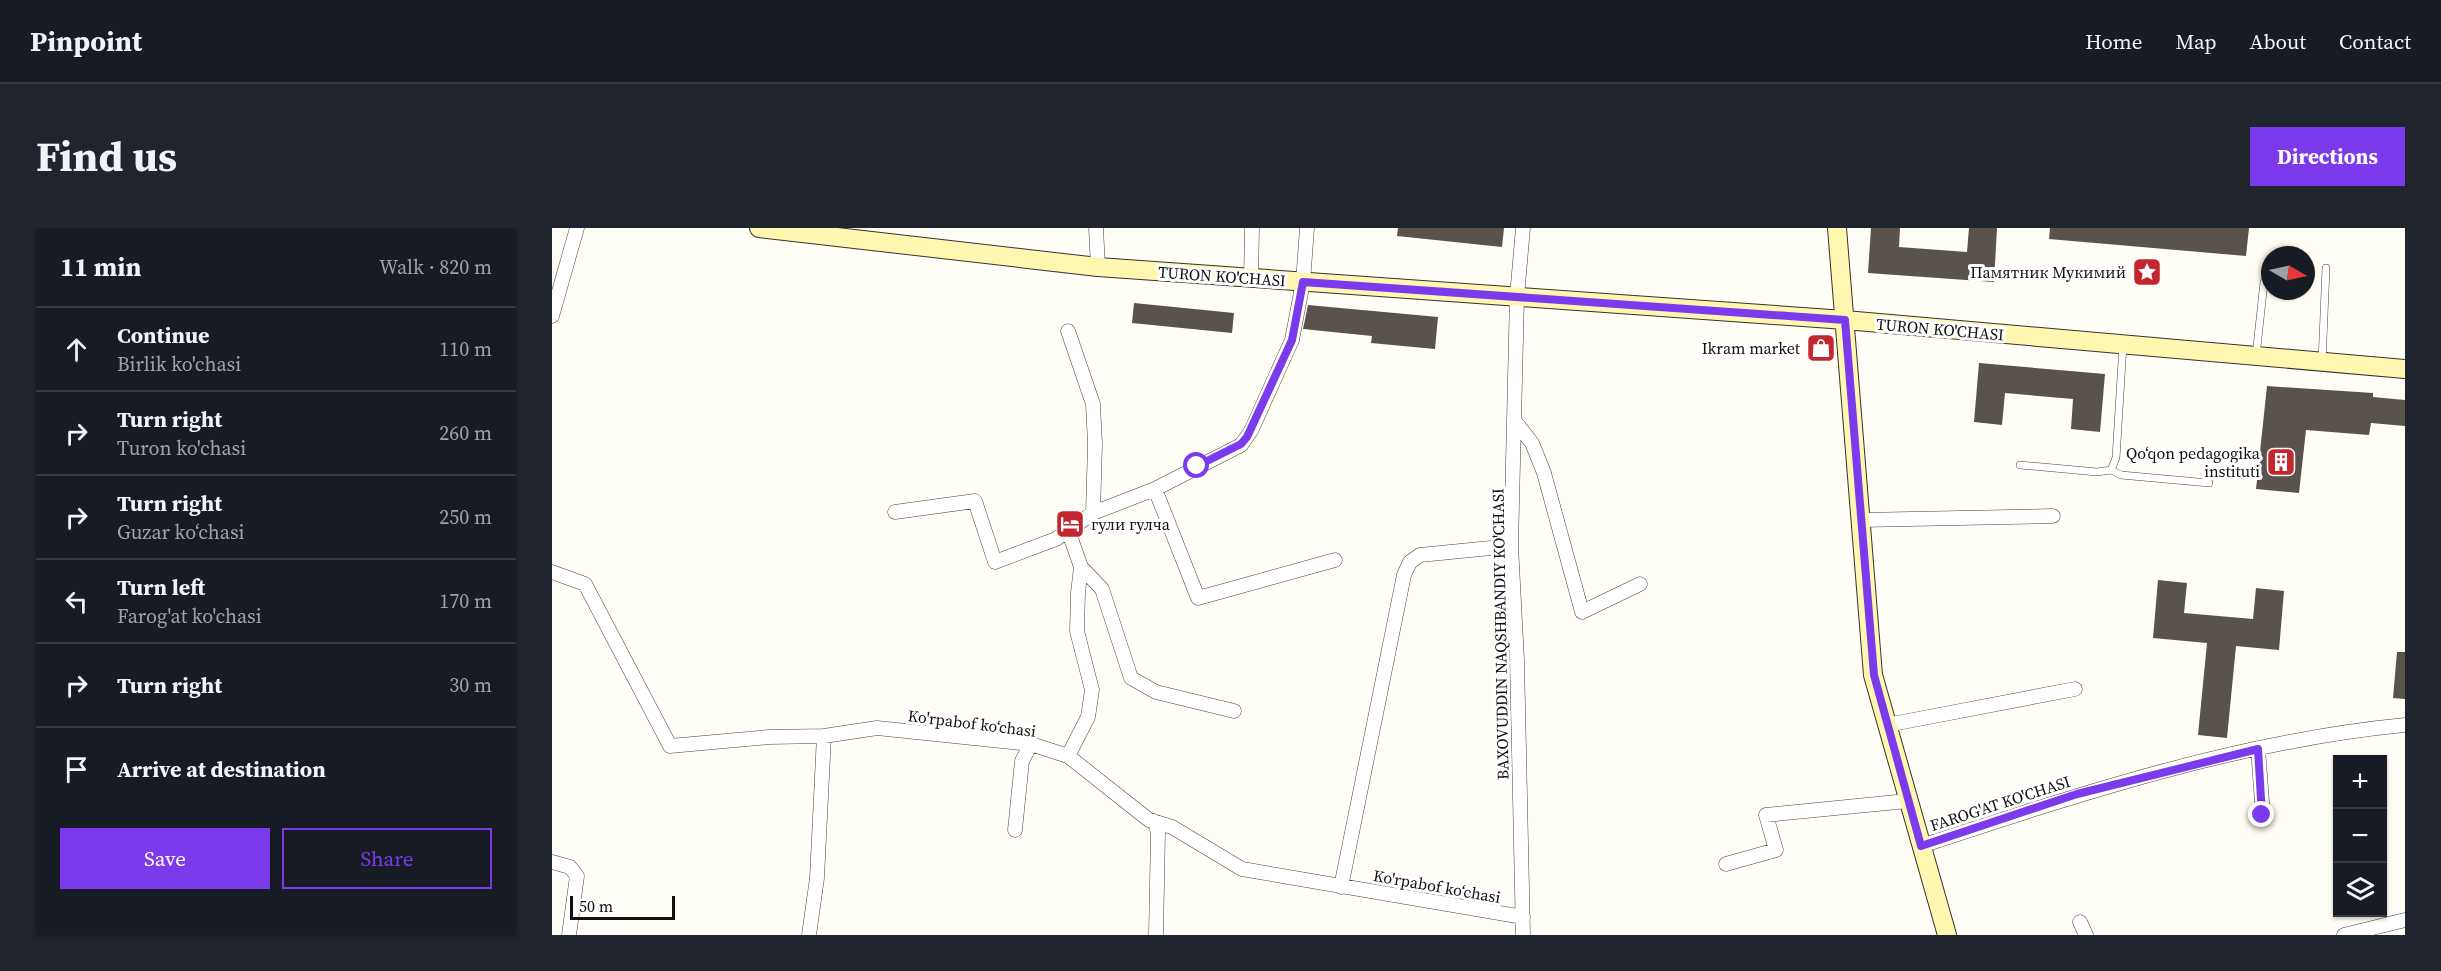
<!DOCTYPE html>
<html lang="en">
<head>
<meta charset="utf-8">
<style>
  :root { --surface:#171b24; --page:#20242c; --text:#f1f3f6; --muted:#9ea1a6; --line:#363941; --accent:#7c3aed }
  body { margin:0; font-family:"Source Serif 4",serif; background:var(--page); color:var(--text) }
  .controls { position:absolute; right:18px; bottom:18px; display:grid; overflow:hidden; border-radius:0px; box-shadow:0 2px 4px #0004 }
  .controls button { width:54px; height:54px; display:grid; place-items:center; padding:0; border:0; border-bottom:2px solid var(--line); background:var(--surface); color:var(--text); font:30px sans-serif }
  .compass { position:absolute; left:1709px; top:18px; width:54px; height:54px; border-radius:50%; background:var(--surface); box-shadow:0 2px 4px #0004; rotate:99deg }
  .scale { position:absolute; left:18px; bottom:15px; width:105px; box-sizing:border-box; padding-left:6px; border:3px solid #111; border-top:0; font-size:16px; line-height:21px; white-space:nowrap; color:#111; -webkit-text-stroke:4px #fff; paint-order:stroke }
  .stop { position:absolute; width:18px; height:18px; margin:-14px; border:4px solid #7c3aed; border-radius:50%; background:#fff }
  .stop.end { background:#7c3aed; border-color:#fff; box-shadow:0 2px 6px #0008 }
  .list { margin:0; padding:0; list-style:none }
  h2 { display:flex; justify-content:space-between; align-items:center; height:78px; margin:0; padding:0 24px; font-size:26px }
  h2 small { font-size:20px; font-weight:400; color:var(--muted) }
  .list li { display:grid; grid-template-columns:39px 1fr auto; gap:18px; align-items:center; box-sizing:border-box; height:84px; padding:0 24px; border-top:2px solid var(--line) }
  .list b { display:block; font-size:22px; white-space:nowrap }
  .list p { margin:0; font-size:20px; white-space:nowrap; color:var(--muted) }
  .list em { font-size:20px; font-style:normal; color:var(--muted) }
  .actions { display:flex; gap:12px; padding:18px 24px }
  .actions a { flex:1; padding:14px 0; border:2px solid var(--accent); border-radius:0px; text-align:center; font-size:21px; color:var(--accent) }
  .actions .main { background:var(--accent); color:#fff }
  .icon { flex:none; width:33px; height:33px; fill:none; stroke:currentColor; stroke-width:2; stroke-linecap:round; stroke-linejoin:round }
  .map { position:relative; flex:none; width:1853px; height:707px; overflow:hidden; border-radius:0px }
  header { display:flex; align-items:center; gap:36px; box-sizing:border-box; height:84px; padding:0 30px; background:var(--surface); border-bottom:2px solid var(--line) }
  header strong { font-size:28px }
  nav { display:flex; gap:33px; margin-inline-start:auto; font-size:21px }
  .intro { display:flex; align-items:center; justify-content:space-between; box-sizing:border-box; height:144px; padding:0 36px }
  h1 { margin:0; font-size:42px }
  .button { padding:15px 27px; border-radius:0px; background:var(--accent); color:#fff; font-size:21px; font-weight:700 }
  main { display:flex; gap:36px; padding:0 36px }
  aside { flex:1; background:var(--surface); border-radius:0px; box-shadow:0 2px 4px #0004 }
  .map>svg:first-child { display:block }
  .building { fill:#5a524d }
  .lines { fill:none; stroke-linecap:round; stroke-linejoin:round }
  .service-casing { stroke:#444; stroke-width:8 }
  .minor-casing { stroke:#444; stroke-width:15 }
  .secondary-casing { stroke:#333; stroke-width:20 }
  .service { stroke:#fff; stroke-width:7 }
  .minor { stroke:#fff; stroke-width:14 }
  .secondary { stroke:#fff6b0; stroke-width:18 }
  .route { stroke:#7c3aed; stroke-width:8 }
  .labels { text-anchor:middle; stroke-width:6; stroke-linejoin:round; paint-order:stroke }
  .poi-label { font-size:16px; fill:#111; stroke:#fff; text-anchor:end }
  .street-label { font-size:16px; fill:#111; stroke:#fff }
</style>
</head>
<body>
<header>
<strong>Pinpoint</strong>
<nav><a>Home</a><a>Map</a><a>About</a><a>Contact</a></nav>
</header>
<div class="intro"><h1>Find us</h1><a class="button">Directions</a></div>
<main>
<aside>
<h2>11 min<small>Walk · 820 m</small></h2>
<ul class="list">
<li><svg class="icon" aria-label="ahead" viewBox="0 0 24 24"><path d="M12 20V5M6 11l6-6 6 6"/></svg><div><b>Continue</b><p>Birlik ko'chasi</p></div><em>110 m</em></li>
<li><svg class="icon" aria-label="right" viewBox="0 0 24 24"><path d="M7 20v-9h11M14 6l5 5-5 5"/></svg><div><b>Turn right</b><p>Turon ko'chasi</p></div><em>260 m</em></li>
<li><svg class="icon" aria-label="right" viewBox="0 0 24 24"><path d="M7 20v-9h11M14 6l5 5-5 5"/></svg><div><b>Turn right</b><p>Guzar koʻchasi</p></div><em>250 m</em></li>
<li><svg class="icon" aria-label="left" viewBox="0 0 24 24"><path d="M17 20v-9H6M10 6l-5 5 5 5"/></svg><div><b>Turn left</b><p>Farog'at ko'chasi</p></div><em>170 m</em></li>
<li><svg class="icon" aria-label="right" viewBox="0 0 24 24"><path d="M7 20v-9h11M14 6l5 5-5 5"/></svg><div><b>Turn right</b></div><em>30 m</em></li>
<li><svg class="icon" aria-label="arrive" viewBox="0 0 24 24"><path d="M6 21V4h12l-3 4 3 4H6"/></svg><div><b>Arrive at destination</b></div></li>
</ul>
<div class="actions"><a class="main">Save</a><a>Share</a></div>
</aside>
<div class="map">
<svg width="1853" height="707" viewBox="0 0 1853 707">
  <rect width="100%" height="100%" fill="#fffdf5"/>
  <path class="building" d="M846,0H952L950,19L845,8Z
    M1319,0H1348L1347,19L1415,24L1417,0H1445L1442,54L1316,45Z
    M1498,0H1697L1694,28L1497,11Z
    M582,75L682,85L680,105L580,95Z
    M756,77L886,89L883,121L819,115L820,108L751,101Z
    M1427,135L1553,146L1548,204L1519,201L1521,171L1453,165L1450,197L1422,194Z
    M1715,158L1821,165V169L1853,172V198L1819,195L1817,207L1754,202L1747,265L1704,261Z
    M1606,352L1635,355L1632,385L1701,391L1704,360L1732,363L1727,422L1684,418L1675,510L1646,507L1655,415L1601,410Z
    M1845,424H1853V471L1841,470Z"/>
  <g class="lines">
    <g class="service-casing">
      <path id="service" d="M1704,128L1712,54
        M1770,134L1774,40
        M1468,237L1545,244L1559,242L1564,230L1571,117
        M1559,242L1569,247L1657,255"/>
    </g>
    <g class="minor-casing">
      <path id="minor" d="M544,0L546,39
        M699,50L700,0
        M0,88L25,0
        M516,103L541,176L543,216L541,285
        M962,192L980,215L992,245L1030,384L1088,356
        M603,261L646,370L783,332
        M343,284L423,273L443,334L504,311L541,285L603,261L689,217L699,203L740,112L751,54L755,0
        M1309,292L1501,288
        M516,302L529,339L526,365L525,403L540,462L536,489L516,528
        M529,339L550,361L579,450L604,464L682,483
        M0,344L33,356L118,518L217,509L272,508L325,500L479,516L516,528L597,592L620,599L690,641L971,689
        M1335,497L1523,461
        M1706,521L1711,587
        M602,593L606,604L604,707
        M463,602L470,533L479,516
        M1369,618C1527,566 1687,513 1853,497
        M0,634L18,639L25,648L17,707
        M1174,636L1224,622L1214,587L1355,573
        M789,659L852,347L858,334L868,327L959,318
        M1528,694L1534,707
        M257,707L265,650L272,508
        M971,707L965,432L959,318L965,68L971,0
        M1792,707L1853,692"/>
    </g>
    <g class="secondary-casing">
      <path id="secondary" d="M207,0L546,39L1293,92L1853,141
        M1285,0L1321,447L1395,707"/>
    </g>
    <use href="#service" class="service"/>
    <use href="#minor" class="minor"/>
    <use href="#secondary" class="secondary"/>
  </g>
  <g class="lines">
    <path class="route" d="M645,238L689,216L695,209L740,112L751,54L1293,92L1322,447L1369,618L1525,566L1706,521L1710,587"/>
  </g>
  <defs>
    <g id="sight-square" transform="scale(1.5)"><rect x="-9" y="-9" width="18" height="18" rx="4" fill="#c4262e" stroke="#fff"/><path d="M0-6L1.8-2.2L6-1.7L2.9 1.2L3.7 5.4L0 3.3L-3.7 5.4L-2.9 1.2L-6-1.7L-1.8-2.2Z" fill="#fff"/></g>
    <g id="shop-square" transform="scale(1.5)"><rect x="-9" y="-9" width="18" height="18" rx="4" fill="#c4262e" stroke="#fff"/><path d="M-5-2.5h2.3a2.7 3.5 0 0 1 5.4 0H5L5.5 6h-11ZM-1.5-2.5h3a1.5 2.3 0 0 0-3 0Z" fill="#fff"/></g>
    <g id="building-square" transform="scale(1.5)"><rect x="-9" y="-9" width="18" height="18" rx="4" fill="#c4262e" stroke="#fff"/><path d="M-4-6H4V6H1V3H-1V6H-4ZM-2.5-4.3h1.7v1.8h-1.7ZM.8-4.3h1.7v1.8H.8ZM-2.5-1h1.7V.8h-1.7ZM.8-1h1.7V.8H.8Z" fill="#fff"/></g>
    <g id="hotel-square" transform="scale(1.5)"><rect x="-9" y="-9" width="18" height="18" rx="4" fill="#c4262e" stroke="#fff"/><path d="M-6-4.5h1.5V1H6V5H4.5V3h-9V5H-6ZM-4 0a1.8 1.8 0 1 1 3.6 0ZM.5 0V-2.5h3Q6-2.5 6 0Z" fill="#fff"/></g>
  </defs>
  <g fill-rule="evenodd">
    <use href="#sight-square" x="1595" y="44"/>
    <use href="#shop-square" x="1269" y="120"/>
    <use href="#building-square" x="1729" y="234"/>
    <use href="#hotel-square" x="518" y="296"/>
  </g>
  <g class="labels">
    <g class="poi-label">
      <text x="1574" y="50">Памятник Мукимий</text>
      <text x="1248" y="126">Ikram market</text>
      <text x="1708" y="231">Qoʻqon pedagogika<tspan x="1708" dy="18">instituti</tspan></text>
      <text x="539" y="302" text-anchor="start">гули гулча</text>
    </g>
    <g class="street-label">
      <text transform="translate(670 48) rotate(4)" y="6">TURON KO'CHASI</text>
      <text transform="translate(1388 101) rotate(5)" y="6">TURON KO'CHASI</text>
      <text transform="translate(948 406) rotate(-91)" y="6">BAXOVUDDIN NAQSHBANDIY KO'CHASI</text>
      <text transform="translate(420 495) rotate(7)" y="6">Ko'rpabof koʻchasi</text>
      <text transform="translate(1448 575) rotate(-18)" y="6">FAROG'AT KO'CHASI</text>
      <text transform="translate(885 658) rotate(10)" y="6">Ko'rpabof koʻchasi</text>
    </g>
  </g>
</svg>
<div class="controls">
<button>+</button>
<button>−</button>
<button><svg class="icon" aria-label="layers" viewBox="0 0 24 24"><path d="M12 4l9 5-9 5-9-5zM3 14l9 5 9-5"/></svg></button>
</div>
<svg class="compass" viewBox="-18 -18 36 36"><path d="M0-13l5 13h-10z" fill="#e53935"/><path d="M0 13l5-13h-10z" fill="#9ea1a6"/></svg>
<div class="scale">50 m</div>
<div class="stop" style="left:645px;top:238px"></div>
<div class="stop end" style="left:1710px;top:587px"></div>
</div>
</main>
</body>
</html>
